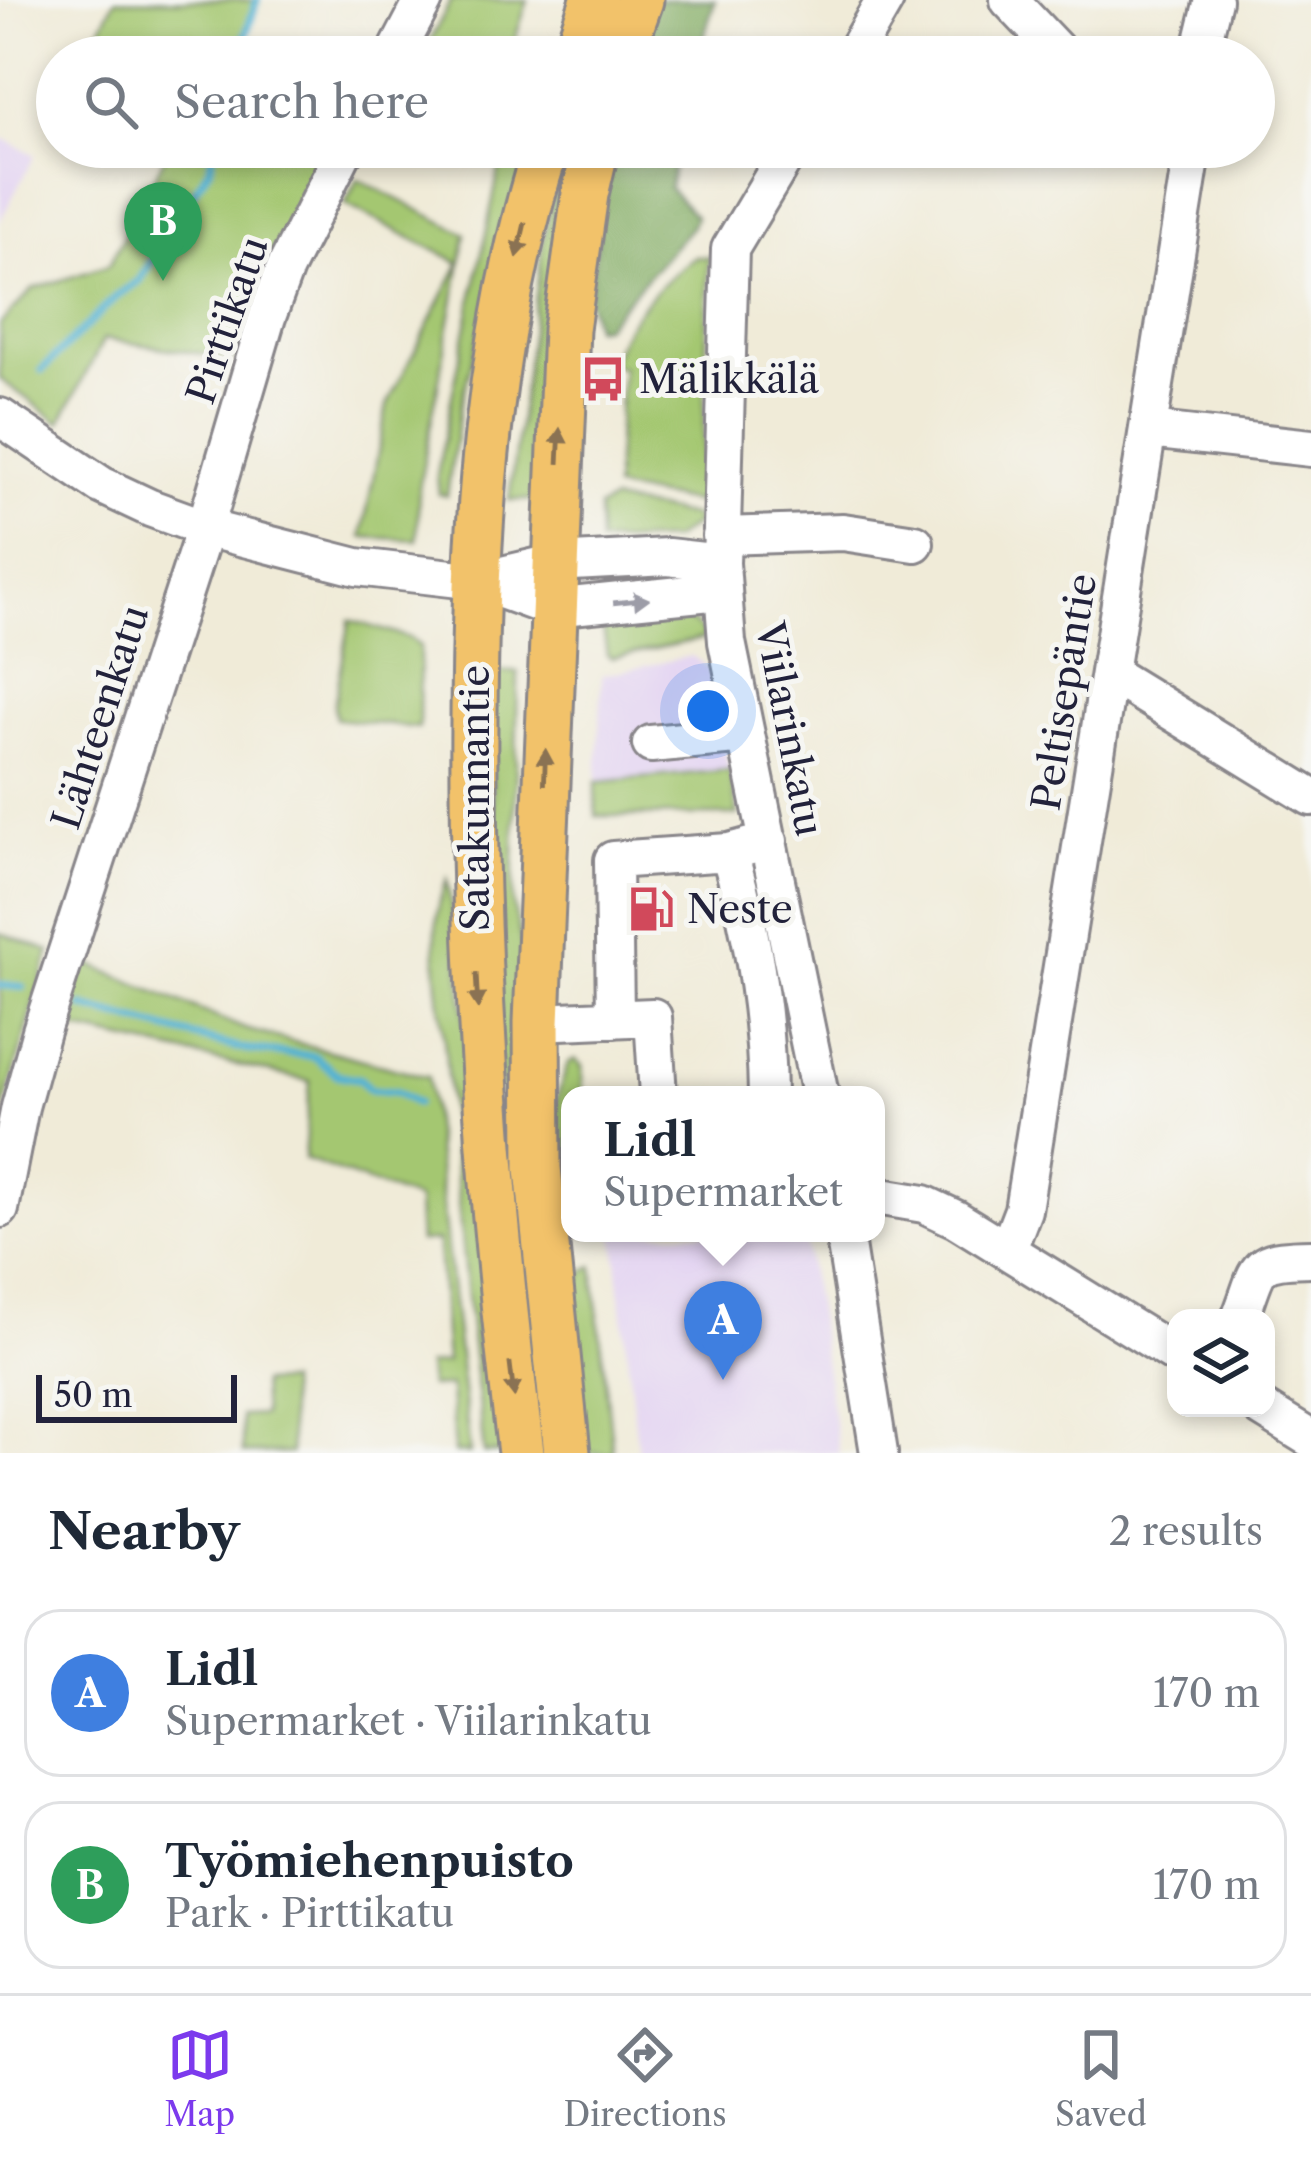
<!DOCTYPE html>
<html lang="en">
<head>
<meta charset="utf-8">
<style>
  :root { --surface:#fff; --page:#f6f6f7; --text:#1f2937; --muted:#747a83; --line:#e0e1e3; --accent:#7c3aed }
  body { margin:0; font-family:"Libre Caslon Text",serif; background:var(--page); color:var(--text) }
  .controls { position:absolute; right:36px; bottom:36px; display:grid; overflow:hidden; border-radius:24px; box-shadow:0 6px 18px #0003 }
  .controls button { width:108px; height:108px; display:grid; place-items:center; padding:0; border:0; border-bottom:3px solid var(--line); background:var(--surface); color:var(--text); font:60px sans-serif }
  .scale { position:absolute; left:36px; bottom:30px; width:201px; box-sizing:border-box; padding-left:12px; border:6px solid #22223b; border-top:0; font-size:33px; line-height:42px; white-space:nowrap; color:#22223b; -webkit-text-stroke:9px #f6f6f2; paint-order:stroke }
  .you { position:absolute; left:708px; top:711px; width:42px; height:42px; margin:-30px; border:9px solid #fff; border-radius:50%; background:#1a73e8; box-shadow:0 0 0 18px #1a73e833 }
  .badge { display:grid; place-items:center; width:78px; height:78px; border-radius:50%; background:var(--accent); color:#fff; font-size:39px; font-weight:700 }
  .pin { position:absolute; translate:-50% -99px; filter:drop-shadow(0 3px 6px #0008) }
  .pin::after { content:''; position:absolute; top:63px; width:42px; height:36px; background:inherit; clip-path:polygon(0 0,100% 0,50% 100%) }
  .popup { position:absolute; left:561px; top:1086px; width:324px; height:156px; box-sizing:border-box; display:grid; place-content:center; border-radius:24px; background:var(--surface); filter:drop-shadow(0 3px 9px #0005); font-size:39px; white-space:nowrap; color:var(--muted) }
  .popup b { font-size:45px; color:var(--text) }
  .popup::after { content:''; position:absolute; left:50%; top:100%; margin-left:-24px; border:24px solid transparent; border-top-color:var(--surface) }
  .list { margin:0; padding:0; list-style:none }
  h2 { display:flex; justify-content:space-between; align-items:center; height:156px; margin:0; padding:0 48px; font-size:51px }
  h2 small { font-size:39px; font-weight:400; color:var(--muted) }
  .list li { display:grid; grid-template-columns:78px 1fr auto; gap:36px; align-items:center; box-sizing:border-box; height:168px; margin:0 24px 24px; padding:0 24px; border:3px solid var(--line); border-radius:36px }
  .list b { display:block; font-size:45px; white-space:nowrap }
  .list p { margin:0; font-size:39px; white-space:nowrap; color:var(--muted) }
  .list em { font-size:39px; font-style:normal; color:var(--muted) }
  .icon { flex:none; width:66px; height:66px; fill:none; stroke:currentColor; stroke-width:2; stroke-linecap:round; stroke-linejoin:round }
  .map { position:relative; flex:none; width:1311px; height:1453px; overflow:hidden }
  .search { position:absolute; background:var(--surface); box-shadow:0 6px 18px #0003; left:36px; right:36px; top:36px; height:132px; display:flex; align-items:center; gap:30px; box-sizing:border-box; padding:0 42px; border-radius:66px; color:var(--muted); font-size:45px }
  .sheet { height:540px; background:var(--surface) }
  nav { display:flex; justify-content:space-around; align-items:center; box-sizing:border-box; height:168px; border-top:3px solid var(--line); background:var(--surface); font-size:33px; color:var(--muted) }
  nav a { display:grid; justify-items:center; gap:6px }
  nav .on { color:var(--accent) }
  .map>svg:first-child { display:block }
  .built { fill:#e3d3f2 }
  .green { fill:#a4c771; stroke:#637456; stroke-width:3 }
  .forest { fill:#83ac63; stroke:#52674f; stroke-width:3 }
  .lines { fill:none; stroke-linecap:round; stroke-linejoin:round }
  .stream { stroke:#55b3d3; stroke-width:8 }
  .minor-casing { stroke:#89868a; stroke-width:42 }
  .major-casing { stroke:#89868a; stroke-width:51 }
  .minor { stroke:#fff; stroke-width:36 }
  .major { stroke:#f2c26a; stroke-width:45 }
  .oneway { fill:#8a7252 }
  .oneway2 { fill:#9c9ca7 }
  .labels { text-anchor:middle; stroke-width:10; stroke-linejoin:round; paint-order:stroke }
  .street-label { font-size:39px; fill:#22223b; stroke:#f6f6f2 }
  .poi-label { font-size:39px; fill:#22223b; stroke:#f6f6f2; text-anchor:start }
</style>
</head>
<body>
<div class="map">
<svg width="1311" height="1453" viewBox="0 0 1311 1453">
  <rect width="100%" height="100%" fill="#f6f6f2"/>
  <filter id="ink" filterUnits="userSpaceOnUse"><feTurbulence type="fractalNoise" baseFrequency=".00833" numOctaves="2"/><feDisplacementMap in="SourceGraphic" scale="24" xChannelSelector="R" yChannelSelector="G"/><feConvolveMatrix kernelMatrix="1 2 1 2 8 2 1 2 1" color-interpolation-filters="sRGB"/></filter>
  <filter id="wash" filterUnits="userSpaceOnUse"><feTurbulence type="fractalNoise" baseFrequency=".004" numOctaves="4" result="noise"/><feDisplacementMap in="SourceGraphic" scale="48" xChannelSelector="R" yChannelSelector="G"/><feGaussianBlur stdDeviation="2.7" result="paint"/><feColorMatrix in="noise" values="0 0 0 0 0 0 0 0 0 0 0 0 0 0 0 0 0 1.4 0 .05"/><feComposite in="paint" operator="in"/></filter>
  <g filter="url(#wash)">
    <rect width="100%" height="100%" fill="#f0ebd8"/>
    <path class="built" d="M0,137L35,155L0,221Z
      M692,656L708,668L729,770L597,782L602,675Z
      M614,1233H804L839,1453H638Z"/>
    <path class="green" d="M115,0H256L235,57H85Z
      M451,0H528L509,57H454L428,45Z
      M170,147H298L326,162L236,359L104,339L60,423L0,379V324L33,289L109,265Z
      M504,147H530L461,402L447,495L439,494L437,475L451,401Z
      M564,147H580L539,500H509L543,242Z
      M358,179L466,234L419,488L417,540L362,537L387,405L460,263L345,204Z
      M696,257H709L701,503L614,489L622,367L611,365C619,325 662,279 696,257Z
      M612,501L693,516L697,523L673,540L599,543L598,508Z
      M670,617C688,619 697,621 706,638L612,658L607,655L603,627Z
      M350,620L410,638L420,646L419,728L336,719L334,706Z
      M490,672H518L513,903L522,947L551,1453H538L497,1047Z
      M729,770L738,815L596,816V782Z
      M447,879L459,958L505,1453H484C469,1322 456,1191 446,1060C442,1004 424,931 447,879Z
      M0,933L50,951L3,1110H0Z
      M84,962L245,1029L428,1077L470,1453H454L450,1386L429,1387L427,1365L446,1363L438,1241L419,1242L417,1200L304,1159L310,1081L64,1027Z
      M575,1059L582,1066L583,1095H570V1221L557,1218V1098L568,1063Z
      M593,1266L613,1453H583C578,1410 547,1287 593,1266Z
      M287,1382L291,1453H243L241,1416L263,1415L261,1383Z"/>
    <path class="forest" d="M655,0H715L698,57H635Z
      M611,147H677L669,188L695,216L692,226L604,326L594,327L588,300Z"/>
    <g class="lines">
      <path class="stream" d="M239,57L257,0
        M42,370L118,295L139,281L210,167L214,147
        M0,985L22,987
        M83,1007L246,1050L314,1056L338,1075L360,1079L369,1089L396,1092L416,1103"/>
    </g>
  </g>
  <g filter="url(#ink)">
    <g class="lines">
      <g class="minor-casing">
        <path id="minor" d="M1009,0L1063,57
          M394,57L424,0
          M852,57L885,0
          M1199,57L1213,0
          M791,147L730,249L721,563L727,642L820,1095
          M0,417L101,485L150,508L205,528L357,567L477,581L553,563L668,557L721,563
          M1149,430L1311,448
          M721,536L843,532L915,543
          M477,581L551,608L721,591
          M1109,673L1311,797
          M651,744L746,735
          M729,852C752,930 766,1013 767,1095
          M615,1019L613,860L729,852L769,841
          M537,1022L653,1017L658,1095
          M876,1196L924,1204L956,1219L1176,1355
          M0,1209L20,1107L41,1031L205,528L267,317L285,268L346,147
          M844,1233L879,1453
          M1008,1249L1023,1210L1193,147
          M1240,1318C1261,1265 1250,1259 1311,1258
          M1261,1408L1311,1439"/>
      </g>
      <g class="major-casing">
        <path id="major" d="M575,57L594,0
          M620,57L640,0
          M521,1453C491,1209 472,967 474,720C475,526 487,334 546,147
          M567,1453L538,1168L537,1022L566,329L585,194L596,147"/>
      </g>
      <use href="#minor" class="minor"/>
      <use href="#major" class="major"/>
    </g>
    <defs><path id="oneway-solid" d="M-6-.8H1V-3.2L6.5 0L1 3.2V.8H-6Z" transform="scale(3)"/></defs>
    <g class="oneway">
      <use href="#oneway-solid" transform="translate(521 240) rotate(103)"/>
      <use href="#oneway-solid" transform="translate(559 446) rotate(-87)"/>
      <use href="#oneway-solid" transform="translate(545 767) rotate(-88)"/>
      <use href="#oneway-solid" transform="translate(477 991) rotate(87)"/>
      <use href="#oneway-solid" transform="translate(512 1380) rotate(83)"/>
    </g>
    <use class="oneway2" href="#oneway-solid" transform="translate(631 601) rotate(-6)"/>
  </g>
  <defs>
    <g id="bus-bare" transform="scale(3.6)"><path d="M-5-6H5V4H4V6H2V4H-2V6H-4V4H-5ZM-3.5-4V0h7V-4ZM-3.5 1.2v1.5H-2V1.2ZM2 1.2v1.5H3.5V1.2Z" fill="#d1495b" stroke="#f6f6f2" stroke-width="2.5" paint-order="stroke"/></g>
    <g id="fuel-bare" transform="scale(3.6)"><path d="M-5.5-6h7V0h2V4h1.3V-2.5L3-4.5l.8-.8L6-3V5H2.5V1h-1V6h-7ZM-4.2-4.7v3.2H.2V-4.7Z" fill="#d1495b" stroke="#f6f6f2" stroke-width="2.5" paint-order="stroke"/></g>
  </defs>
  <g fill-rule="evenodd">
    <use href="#bus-bare" x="603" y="379"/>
    <use href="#fuel-bare" x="651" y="909"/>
  </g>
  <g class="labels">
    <g class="street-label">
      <text transform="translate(227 320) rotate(-71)" y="14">Pirttikatu</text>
      <text transform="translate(1064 692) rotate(-81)" y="14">Peltisepäntie</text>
      <text transform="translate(100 717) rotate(-72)" y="14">Lähteenkatu</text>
      <text transform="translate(790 729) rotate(79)" y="14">Viilarinkatu</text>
      <text transform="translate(475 798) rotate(-90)" y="14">Satakunnantie</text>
    </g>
    <g class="poi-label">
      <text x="639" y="393">Mälikkälä</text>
      <text x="687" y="923">Neste</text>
    </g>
  </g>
</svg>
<div class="controls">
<button><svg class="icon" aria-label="layers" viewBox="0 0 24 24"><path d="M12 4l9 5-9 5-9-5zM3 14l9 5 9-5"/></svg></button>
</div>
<div class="scale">50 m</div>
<div class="you"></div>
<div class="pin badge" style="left:723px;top:1380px;background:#3f7fe0">A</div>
<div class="popup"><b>Lidl</b>Supermarket</div>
<div class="pin badge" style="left:163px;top:281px;background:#2e9e5b">B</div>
<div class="search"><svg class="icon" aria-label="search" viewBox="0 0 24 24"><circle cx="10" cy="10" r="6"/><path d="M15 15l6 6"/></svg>Search here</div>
</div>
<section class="sheet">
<h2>Nearby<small>2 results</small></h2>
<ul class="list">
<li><span class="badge" style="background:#3f7fe0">A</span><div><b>Lidl</b><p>Supermarket · Viilarinkatu</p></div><em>170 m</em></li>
<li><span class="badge" style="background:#2e9e5b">B</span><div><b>Työmiehenpuisto</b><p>Park · Pirttikatu</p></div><em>170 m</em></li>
</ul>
</section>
<nav>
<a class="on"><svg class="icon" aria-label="map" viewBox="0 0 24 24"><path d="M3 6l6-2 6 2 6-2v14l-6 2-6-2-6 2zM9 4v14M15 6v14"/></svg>Map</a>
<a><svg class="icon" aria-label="directions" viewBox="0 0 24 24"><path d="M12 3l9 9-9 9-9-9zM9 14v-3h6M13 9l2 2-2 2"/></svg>Directions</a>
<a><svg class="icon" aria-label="saved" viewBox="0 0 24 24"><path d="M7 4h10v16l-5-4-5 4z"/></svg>Saved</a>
</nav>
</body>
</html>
